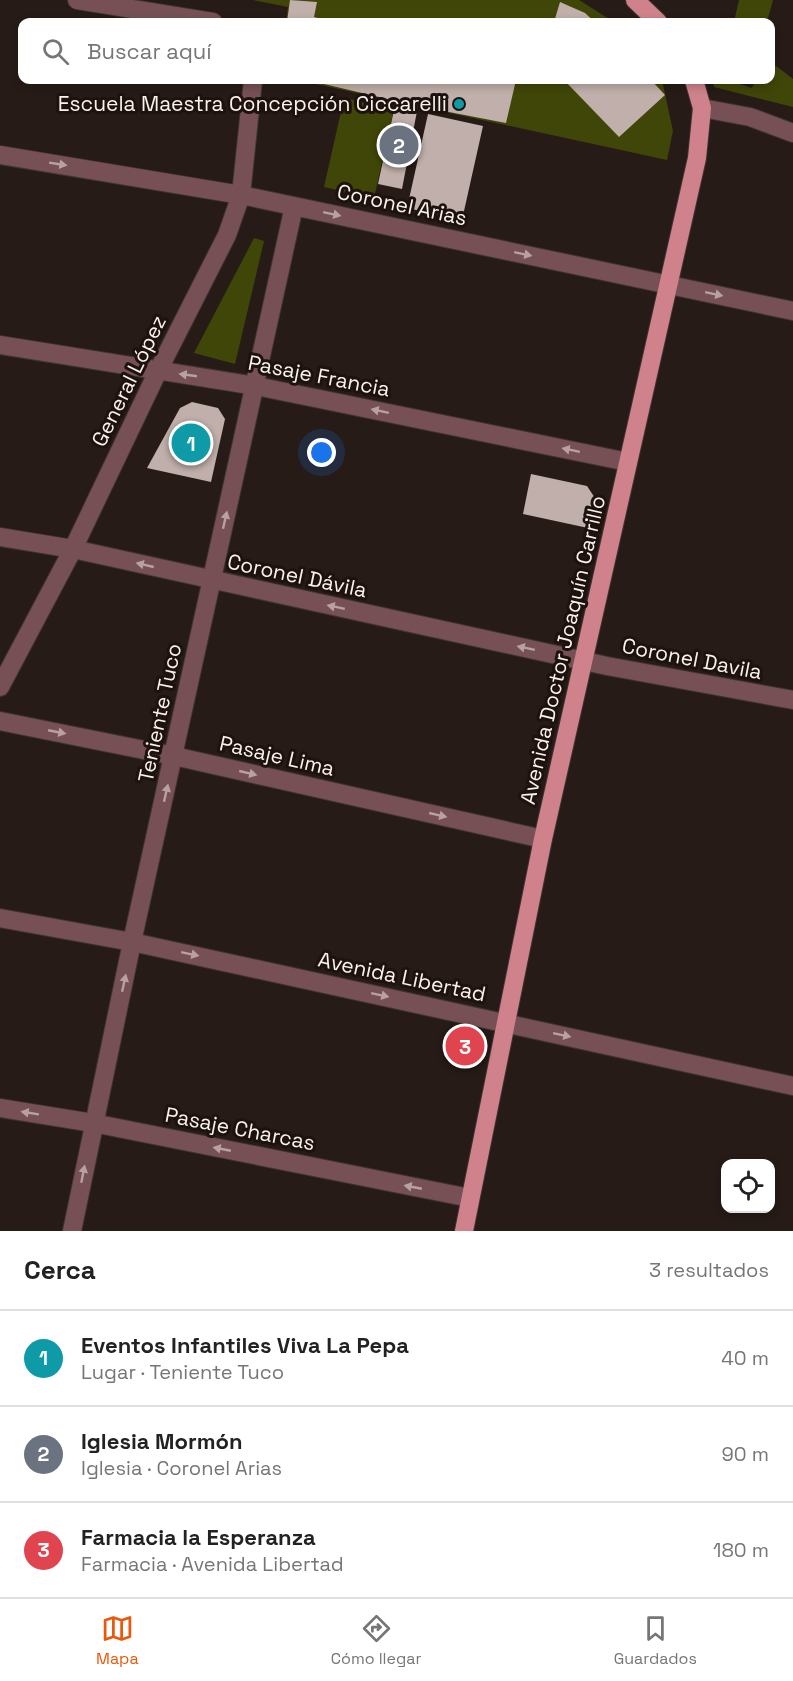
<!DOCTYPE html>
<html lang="es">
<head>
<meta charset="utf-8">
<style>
  :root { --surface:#fff; --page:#f6f6f6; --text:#222; --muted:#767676; --line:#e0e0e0; --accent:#ea580c }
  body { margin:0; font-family:"Space Grotesk",sans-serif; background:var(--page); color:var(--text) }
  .controls { position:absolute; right:18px; bottom:18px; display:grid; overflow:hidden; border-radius:12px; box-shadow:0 3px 9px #0003 }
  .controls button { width:54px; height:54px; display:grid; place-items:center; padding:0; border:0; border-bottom:2px solid var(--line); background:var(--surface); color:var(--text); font:30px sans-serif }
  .you { position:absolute; left:322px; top:453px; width:21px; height:21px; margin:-15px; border:4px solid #fff; border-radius:50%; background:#1a73e8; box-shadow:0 0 0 9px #1a73e833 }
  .badge { display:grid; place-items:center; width:39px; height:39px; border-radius:50%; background:var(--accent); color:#fff; font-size:20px; font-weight:700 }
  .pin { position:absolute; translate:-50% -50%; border:3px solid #fff; box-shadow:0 2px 6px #0006 }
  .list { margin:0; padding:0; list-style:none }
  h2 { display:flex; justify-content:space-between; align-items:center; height:78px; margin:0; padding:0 24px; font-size:26px }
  h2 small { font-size:20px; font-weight:400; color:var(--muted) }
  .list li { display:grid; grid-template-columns:39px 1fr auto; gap:18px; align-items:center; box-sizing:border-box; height:96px; padding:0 24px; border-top:2px solid var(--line) }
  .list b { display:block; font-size:22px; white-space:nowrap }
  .list p { margin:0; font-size:20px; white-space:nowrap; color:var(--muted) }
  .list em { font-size:20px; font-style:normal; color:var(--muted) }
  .icon { flex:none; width:33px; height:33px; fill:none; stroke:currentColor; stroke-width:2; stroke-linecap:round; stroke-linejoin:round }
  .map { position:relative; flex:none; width:793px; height:1231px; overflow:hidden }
  .search { position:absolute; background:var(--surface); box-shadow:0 3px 9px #0003; left:18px; right:18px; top:18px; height:66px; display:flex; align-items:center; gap:15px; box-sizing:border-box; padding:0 21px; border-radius:12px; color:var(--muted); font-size:22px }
  .sheet { height:366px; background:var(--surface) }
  nav { display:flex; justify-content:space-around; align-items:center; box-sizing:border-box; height:84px; border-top:2px solid var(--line); background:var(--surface); font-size:16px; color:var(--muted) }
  nav a { display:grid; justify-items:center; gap:3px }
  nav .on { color:var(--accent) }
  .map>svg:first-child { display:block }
  .green { fill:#404607 }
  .building { fill:#c0afab }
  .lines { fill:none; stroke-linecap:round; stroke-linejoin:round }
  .minor-casing { stroke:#3f3530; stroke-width:20 }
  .major-casing { stroke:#3f3530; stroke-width:20 }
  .minor { stroke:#765055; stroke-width:18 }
  .major { stroke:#cf828c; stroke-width:18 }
  .oneway { fill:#b8a1a2 }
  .culture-dot { fill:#0f9aa8; stroke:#1d120d; stroke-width:2 }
  .labels { text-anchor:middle; stroke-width:6; stroke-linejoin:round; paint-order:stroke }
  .poi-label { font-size:21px; fill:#faf2ee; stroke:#1d120d; text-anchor:end }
  .street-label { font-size:21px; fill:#faf2ee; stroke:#1d120d }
</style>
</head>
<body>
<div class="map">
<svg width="793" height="1231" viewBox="0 0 793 1231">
  <rect width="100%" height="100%" fill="#261b16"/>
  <path class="green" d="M253,0H579L614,22H286L288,7Z
    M739,0H773L767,22H734Z
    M771,62L793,79V107L714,87L713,80H730L751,88L754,85L751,80H770Z
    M297,80H662L673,131L667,160Z
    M344,98L394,109L374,198L324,187Z
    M254,238L264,241L235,364L194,353Z"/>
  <path class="building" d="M290,0L317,2L314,17L332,22H287Z
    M560,2L585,13L595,22H554Z
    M307,80H516L506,123L418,106L402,189L378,184L396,101Z
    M564,80H651L665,95L619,137Z
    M428,114L483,126L462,220L407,208Z
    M192,402L218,408L225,419L211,482L147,468L180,408Z
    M531,474L587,486L595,498L588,528L523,514Z"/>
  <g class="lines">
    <g class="minor-casing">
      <path id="minor" d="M77,0L213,22
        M702,108L750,117L793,133
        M0,155L241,195L793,311
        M0,345L256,386L628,462
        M0,537L73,549L607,666L793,700
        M0,687L73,549L158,371L227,235L241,195L253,80
        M0,721L174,756L543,839
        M0,918L132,942L793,1086
        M0,1108L93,1123L470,1198
        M72,1231L132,942L294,206"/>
    </g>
    <g class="major-casing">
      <path id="major" d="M635,0L658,22
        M464,1231L543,839L697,158L702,108L694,80"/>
    </g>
    <use href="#minor" class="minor"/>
    <use href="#major" class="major"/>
  </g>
  <defs><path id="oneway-solid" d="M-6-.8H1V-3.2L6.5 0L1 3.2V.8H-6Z" transform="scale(1.5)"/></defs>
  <g class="oneway">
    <use href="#oneway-solid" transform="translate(58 164) rotate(9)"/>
    <use href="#oneway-solid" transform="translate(332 214) rotate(12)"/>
    <use href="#oneway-solid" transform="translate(523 254) rotate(12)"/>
    <use href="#oneway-solid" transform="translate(714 294) rotate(12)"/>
    <use href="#oneway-solid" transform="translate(188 375) rotate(-172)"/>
    <use href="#oneway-solid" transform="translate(380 411) rotate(-168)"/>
    <use href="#oneway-solid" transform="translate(571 450) rotate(-168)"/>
    <use href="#oneway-solid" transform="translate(225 520) rotate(-77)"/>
    <use href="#oneway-solid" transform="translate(145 565) rotate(-167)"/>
    <use href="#oneway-solid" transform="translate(336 607) rotate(-168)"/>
    <use href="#oneway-solid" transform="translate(526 648) rotate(-168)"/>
    <use href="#oneway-solid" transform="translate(57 732) rotate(11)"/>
    <use href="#oneway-solid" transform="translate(248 773) rotate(13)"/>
    <use href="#oneway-solid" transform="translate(166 793) rotate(-77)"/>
    <use href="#oneway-solid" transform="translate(438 815) rotate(13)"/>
    <use href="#oneway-solid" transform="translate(190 954) rotate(12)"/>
    <use href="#oneway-solid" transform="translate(124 983) rotate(-78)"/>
    <use href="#oneway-solid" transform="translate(380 995) rotate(12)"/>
    <use href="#oneway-solid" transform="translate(562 1035) rotate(12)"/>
    <use href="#oneway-solid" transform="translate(30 1113) rotate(-171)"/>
    <use href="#oneway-solid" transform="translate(222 1149) rotate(-169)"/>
    <use href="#oneway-solid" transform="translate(83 1174) rotate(-79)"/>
    <use href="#oneway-solid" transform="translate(413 1187) rotate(-169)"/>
  </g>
  <circle class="culture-dot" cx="459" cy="104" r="6"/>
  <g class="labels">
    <g class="poi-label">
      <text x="447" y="111">Escuela Maestra Concepción Ciccarelli</text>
    </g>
    <g class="street-label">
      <text transform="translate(402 205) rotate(12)" y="7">Coronel Arias</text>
      <text transform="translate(319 376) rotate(11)" y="7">Pasaje Francia</text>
      <text transform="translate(129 381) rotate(-64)" y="7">General López</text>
      <text transform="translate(297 576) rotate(12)" y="7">Coronel Dávila</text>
      <text transform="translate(563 650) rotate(-77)" y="7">Avenida Doctor Joaquín Carrillo</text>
      <text transform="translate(692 659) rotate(11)" y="7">Coronel Davila</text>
      <text transform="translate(160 713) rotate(-78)" y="7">Teniente Tuco</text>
      <text transform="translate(277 756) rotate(13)" y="7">Pasaje Lima</text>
      <text transform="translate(402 977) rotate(12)" y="7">Avenida Libertad</text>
      <text transform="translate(240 1129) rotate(11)" y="7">Pasaje Charcas</text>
    </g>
  </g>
</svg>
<div class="controls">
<button><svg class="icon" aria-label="locate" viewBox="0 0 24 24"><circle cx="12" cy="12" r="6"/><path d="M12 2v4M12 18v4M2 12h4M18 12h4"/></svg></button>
</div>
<div class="you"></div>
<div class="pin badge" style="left:191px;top:443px;background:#0f9aa8">1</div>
<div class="pin badge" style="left:399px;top:145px;background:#6b7280">2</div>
<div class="pin badge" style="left:465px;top:1046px;background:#e0444e">3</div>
<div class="search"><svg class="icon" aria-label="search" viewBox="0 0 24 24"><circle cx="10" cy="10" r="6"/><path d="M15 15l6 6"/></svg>Buscar aquí</div>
</div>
<section class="sheet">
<h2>Cerca<small>3 resultados</small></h2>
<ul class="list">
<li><span class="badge" style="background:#0f9aa8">1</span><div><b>Eventos Infantiles Viva La Pepa</b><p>Lugar · Teniente Tuco</p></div><em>40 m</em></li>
<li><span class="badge" style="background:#6b7280">2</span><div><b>Iglesia Mormón</b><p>Iglesia · Coronel Arias</p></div><em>90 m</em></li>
<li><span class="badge" style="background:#e0444e">3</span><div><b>Farmacia la Esperanza</b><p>Farmacia · Avenida Libertad</p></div><em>180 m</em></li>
</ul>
</section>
<nav>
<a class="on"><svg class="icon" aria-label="map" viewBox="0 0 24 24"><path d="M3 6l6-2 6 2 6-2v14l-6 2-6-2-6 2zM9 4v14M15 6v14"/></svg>Mapa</a>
<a><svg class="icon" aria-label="directions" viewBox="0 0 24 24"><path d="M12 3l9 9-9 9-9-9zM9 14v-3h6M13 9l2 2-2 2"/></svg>Cómo llegar</a>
<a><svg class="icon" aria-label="saved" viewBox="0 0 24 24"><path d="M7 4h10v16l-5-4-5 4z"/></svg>Guardados</a>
</nav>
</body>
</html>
